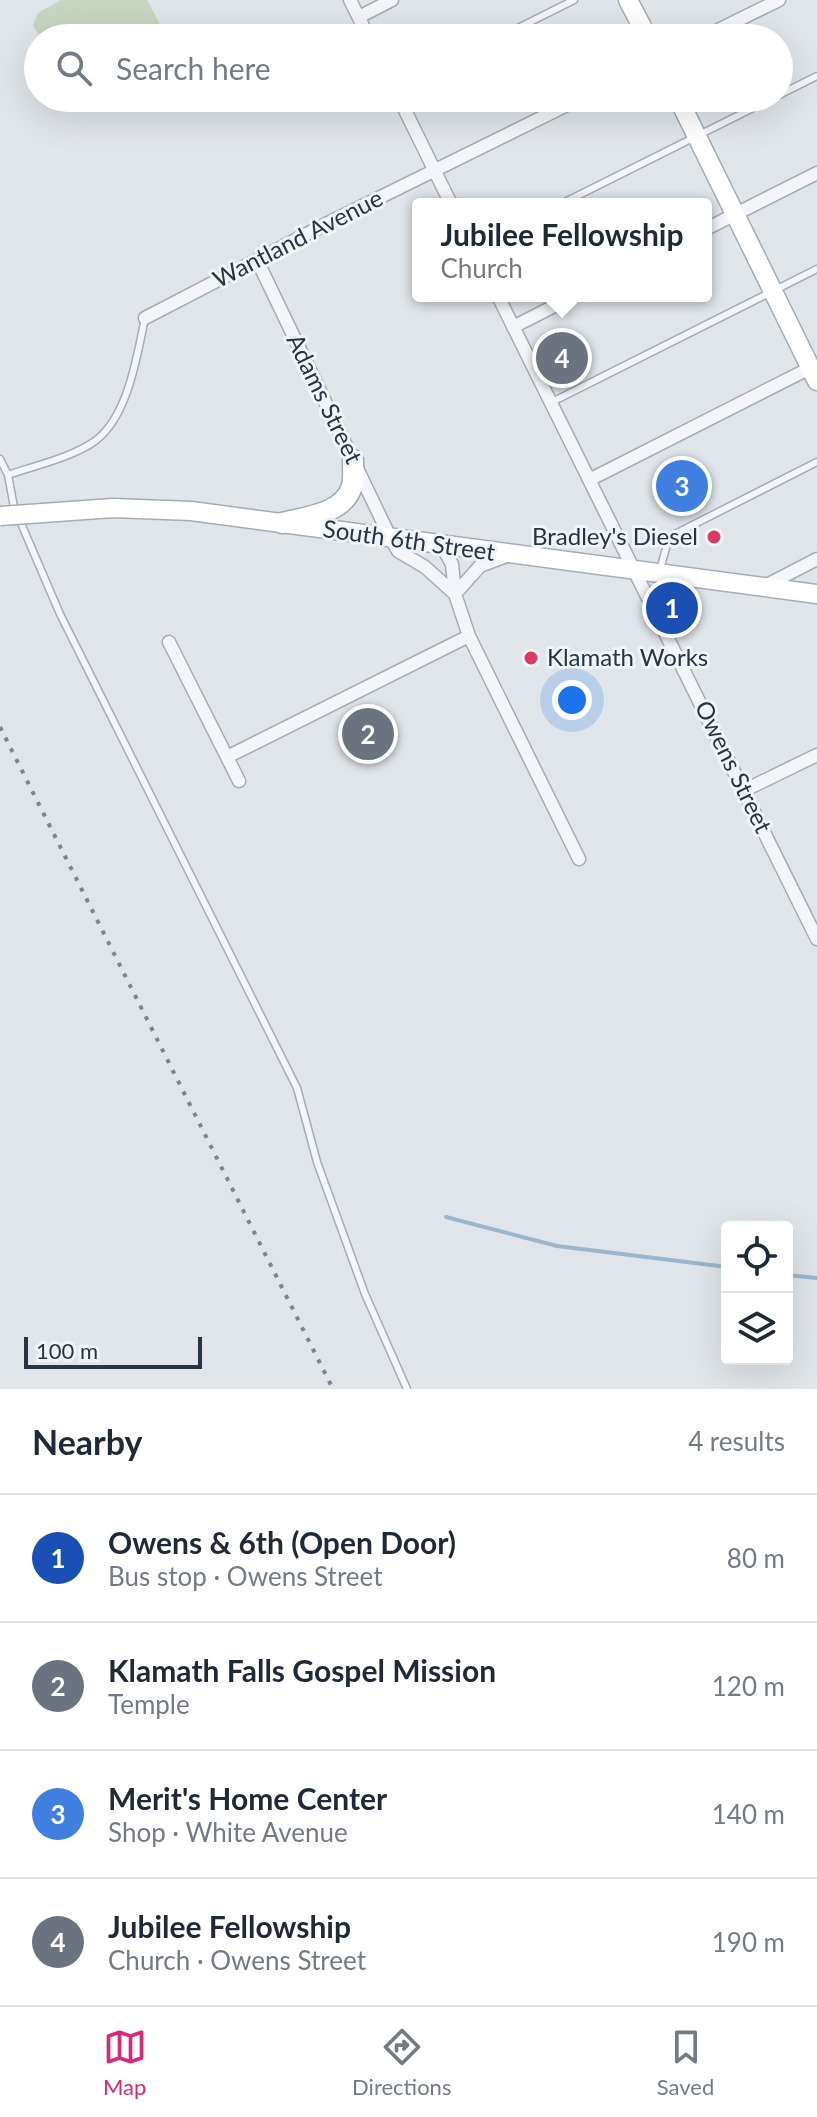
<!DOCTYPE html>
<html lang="en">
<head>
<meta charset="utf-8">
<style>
  :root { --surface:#fff; --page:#f2f2f3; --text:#1f2937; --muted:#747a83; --line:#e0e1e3; --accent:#db2777 }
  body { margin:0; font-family:Lato,sans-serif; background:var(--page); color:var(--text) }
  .controls { position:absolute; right:24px; bottom:24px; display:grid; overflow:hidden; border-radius:8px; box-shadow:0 8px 32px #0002 }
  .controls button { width:72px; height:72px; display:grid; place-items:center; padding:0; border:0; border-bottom:2px solid var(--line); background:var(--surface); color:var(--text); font:40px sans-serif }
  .scale { position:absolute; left:24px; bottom:20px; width:178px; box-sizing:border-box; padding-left:8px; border:4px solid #273443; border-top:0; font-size:22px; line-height:28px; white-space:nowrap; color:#273443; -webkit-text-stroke:6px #f0f4f7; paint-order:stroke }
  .you { position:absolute; left:572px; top:700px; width:28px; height:28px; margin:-20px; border:6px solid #fff; border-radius:50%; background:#1a73e8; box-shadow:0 0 0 12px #1a73e833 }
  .badge { display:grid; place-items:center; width:52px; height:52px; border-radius:50%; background:var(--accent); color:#fff; font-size:26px; font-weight:700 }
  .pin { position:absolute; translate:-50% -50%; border:4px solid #fff; box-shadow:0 2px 8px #0006 }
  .popup { position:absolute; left:412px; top:198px; width:300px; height:104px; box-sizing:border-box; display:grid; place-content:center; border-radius:8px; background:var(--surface); filter:drop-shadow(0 2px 6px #0005); font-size:26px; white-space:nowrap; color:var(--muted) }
  .popup b { font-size:30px; color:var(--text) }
  .popup::after { content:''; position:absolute; left:50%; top:100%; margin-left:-16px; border:16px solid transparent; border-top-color:var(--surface) }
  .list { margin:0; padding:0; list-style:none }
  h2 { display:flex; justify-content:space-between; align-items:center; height:104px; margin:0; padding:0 32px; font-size:34px }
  h2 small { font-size:26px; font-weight:400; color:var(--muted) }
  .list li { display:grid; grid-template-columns:52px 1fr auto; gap:24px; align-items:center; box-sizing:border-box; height:128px; padding:0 32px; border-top:2px solid var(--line) }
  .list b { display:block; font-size:30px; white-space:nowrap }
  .list p { margin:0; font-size:26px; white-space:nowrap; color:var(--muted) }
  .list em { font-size:26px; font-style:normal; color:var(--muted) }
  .icon { flex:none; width:44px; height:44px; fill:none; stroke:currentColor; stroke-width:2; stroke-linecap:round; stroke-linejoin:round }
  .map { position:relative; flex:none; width:817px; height:1389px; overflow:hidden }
  .search { position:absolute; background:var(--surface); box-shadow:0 8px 32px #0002; left:24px; right:24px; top:24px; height:88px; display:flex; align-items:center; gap:20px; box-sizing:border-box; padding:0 28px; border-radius:44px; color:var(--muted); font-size:30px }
  .sheet { height:616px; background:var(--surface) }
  nav { display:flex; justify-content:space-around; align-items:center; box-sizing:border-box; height:112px; border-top:2px solid var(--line); background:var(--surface); font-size:22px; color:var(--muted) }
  nav a { display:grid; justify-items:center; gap:4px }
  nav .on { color:var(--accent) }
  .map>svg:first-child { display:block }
  .green { fill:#c8d5c0 }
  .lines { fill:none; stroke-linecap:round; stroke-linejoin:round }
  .stream { stroke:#98b7cd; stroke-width:4 }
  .lane-casing { stroke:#a5acb5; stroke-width:9 }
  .street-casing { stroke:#a5acb5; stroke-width:15 }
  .secondary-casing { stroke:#a5acb5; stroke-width:21 }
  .primary-casing { stroke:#9eaab7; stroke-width:23 }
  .lane { stroke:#f3f5f8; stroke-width:6 }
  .street { stroke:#f3f5f8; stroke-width:12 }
  .secondary { stroke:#fff; stroke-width:18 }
  .primary { stroke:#fff; stroke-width:20 }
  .rail { stroke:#788695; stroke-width:4; stroke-dasharray:4 8; stroke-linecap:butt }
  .secondary-bridge-casing { stroke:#a5acb5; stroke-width:21; stroke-linecap:butt }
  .secondary-bridge { stroke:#fff; stroke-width:18 }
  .poi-dot { fill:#da3a62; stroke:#f0f4f7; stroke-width:3 }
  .labels { text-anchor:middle; stroke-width:6; stroke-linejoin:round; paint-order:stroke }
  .street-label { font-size:24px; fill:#273443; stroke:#f0f4f7 }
  .poi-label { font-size:24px; fill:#273443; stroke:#f0f4f7; text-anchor:end }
</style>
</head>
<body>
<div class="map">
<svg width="817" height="1389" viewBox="0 0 817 1389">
  <rect width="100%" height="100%" fill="#e0e5ea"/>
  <path class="green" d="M61,0H147L167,38H40L33,25L38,13Z"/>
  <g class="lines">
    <path class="stream" d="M446,1217L557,1246L727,1267
      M787,1275L817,1278"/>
    <g class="lane-casing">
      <path id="lane" d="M498,38L574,0
        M779,95L817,76
        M561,204L773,98
        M552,402L817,269
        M0,459L8,475L14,507L60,614L297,1088L317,1162L365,1294L407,1389
        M8,475C34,466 73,457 95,441C128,417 137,356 145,318
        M660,570L669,537L817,462"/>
    </g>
    <g class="street-casing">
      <path id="street" d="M350,0L369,38
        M359,17L392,0
        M702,38L779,0
        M399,98L451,204
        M706,229L817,173
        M257,260L391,539L398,551L425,567L455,594L469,636L579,859
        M498,296L817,939
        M145,318L328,223L581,98
        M513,327L574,296
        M591,479L814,366
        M441,545L452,564L455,594
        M763,587L817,559
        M455,594L480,566L509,555
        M169,642L239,781
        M227,757L469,636
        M745,790L817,755"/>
    </g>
    <g class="secondary-casing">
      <path id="secondary" d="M628,0L648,38
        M678,98L817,381
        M43,513L113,508L191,511L817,594"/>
    </g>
    <g class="primary-casing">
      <path id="primary" d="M282,523C306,517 344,514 352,486C354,478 353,468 353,460"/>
    </g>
    <use href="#lane" class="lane"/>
    <use href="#street" class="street"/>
    <use href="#secondary" class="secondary"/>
    <use href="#primary" class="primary"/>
    <path class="rail" d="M0,727L333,1389"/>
    <g class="secondary-bridge-casing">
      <path id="secondary-bridge" d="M0,516L43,513"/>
    </g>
    <use href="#secondary-bridge" class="secondary-bridge"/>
  </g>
  <g class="poi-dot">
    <circle cx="714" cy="537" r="8"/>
    <circle cx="531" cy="658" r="8"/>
  </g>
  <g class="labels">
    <g class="street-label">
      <text transform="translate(298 239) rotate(-27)" y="8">Wantland Avenue</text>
      <text transform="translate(324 399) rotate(64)" y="8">Adams Street</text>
      <text transform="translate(409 541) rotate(8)" y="8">South 6th Street</text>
      <text transform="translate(733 767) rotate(64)" y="8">Owens Street</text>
    </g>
    <g class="poi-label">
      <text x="698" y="545">Bradley's Diesel</text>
      <text x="547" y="666" text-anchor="start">Klamath Works</text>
    </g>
  </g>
</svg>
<div class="controls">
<button><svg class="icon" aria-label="locate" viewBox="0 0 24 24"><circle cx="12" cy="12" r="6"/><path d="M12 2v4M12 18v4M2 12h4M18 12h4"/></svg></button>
<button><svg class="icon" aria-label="layers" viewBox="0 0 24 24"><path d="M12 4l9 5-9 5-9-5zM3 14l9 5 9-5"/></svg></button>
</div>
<div class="scale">100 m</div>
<div class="you"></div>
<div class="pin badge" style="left:672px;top:608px;background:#1a4fb4">1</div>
<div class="pin badge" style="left:368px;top:734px;background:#6b7280">2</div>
<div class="pin badge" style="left:682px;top:486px;background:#3f7fe0">3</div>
<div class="pin badge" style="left:562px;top:358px;background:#6b7280">4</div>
<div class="popup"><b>Jubilee Fellowship</b>Church</div>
<div class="search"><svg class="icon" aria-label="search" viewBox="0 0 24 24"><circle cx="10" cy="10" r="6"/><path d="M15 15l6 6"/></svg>Search here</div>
</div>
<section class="sheet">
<h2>Nearby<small>4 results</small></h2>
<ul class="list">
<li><span class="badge" style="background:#1a4fb4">1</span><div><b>Owens &amp; 6th (Open Door)</b><p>Bus stop · Owens Street</p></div><em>80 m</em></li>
<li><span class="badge" style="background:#6b7280">2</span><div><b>Klamath Falls Gospel Mission</b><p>Temple</p></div><em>120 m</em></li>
<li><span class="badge" style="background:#3f7fe0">3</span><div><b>Merit's Home Center</b><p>Shop · White Avenue</p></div><em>140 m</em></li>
<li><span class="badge" style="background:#6b7280">4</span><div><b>Jubilee Fellowship</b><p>Church · Owens Street</p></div><em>190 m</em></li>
</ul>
</section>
<nav>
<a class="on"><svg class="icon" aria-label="map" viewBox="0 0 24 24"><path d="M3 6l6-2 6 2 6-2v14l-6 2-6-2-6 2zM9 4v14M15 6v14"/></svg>Map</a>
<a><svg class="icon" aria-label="directions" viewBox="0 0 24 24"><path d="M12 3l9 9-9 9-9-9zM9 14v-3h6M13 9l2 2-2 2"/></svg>Directions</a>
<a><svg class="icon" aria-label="saved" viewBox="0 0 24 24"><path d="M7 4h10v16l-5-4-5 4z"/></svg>Saved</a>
</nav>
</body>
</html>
